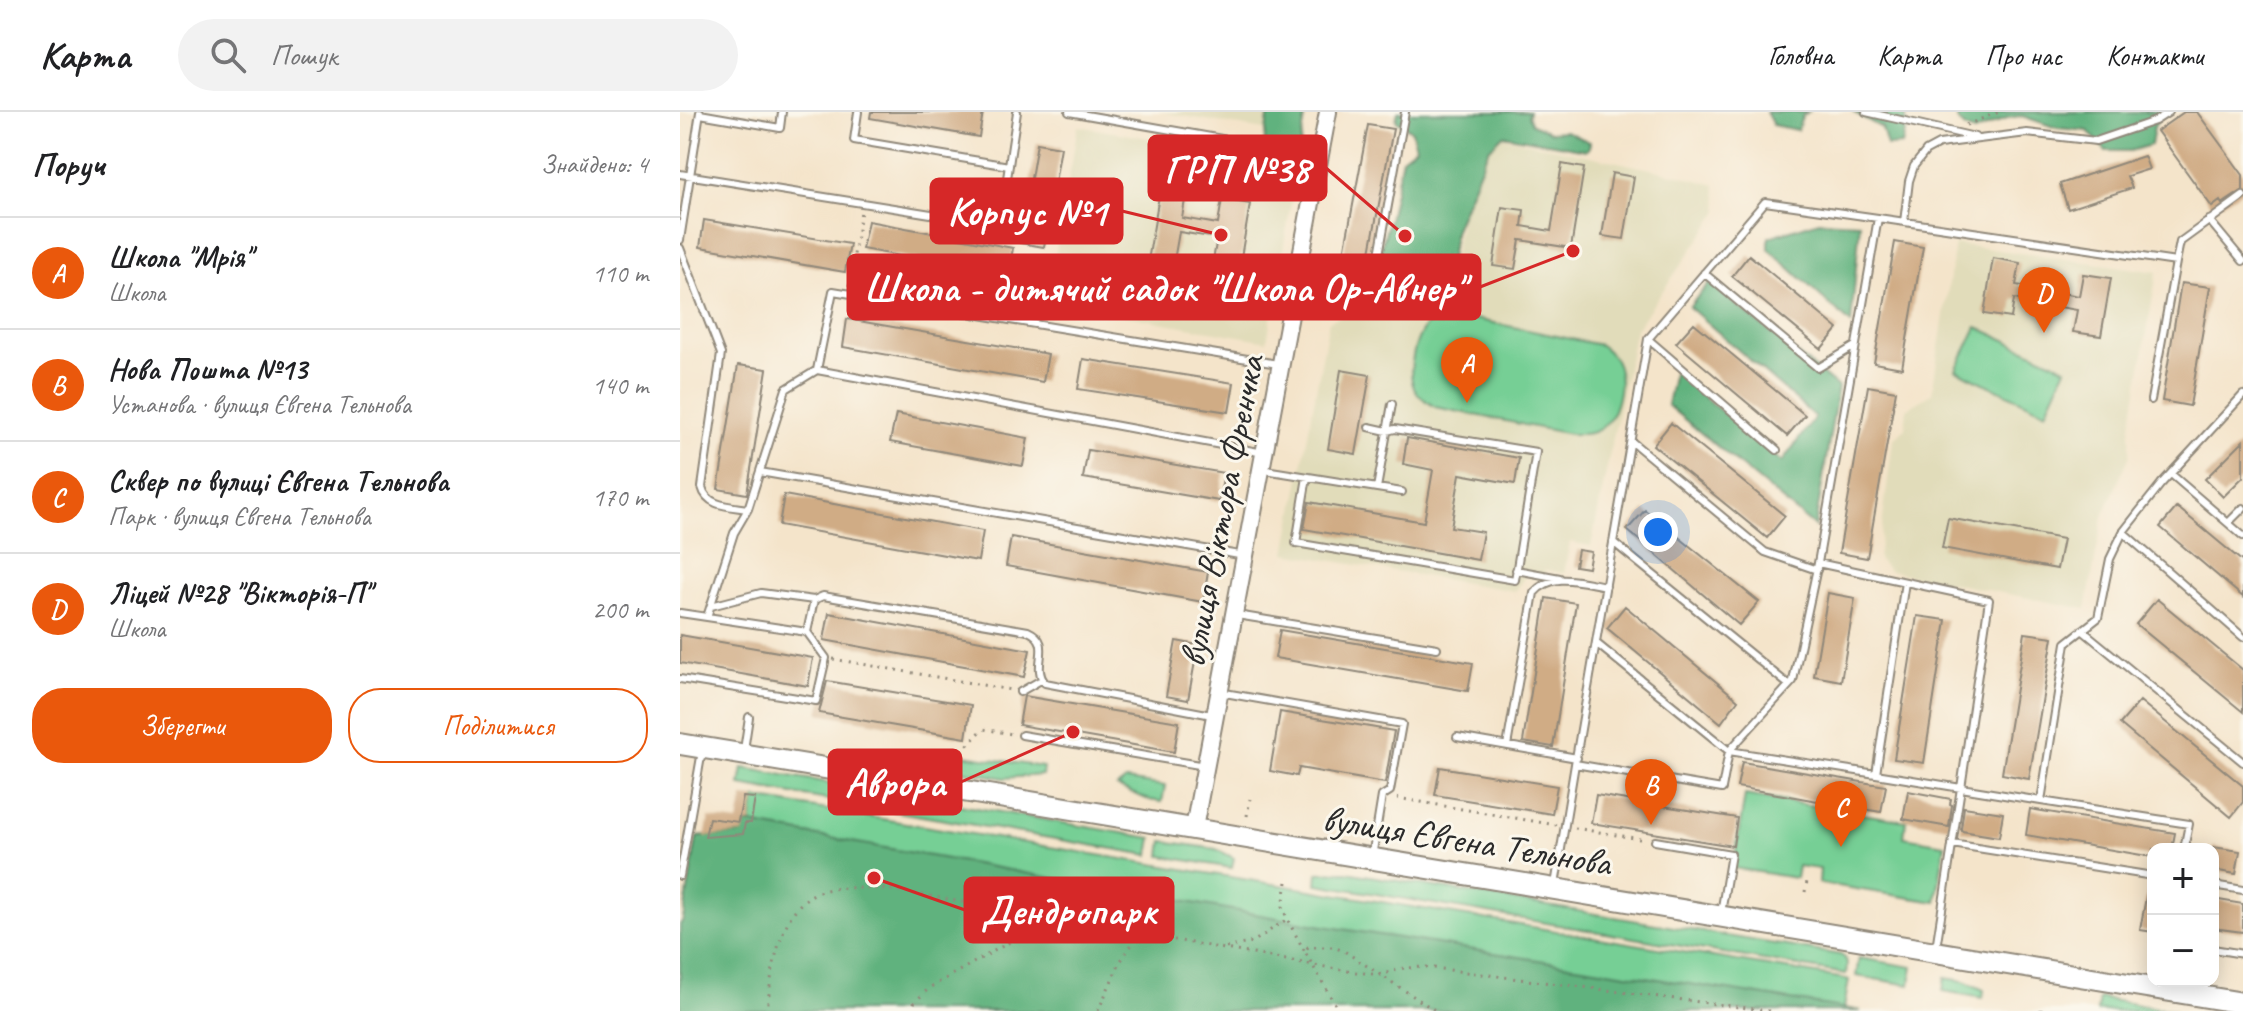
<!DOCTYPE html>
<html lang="uk">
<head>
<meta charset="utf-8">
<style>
  :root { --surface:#fff; --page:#f2f2f2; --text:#202124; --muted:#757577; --line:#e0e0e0; --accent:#ea580c }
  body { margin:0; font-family:Caveat,sans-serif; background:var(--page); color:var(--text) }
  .controls { position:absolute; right:24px; bottom:24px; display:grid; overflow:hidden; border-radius:16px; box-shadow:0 4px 20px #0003 }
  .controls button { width:72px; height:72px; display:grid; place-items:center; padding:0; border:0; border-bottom:2px solid var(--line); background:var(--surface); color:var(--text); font:40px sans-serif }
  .you { position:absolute; left:978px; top:420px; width:28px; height:28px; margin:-20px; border:6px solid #fff; border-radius:50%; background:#1a73e8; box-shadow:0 0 0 12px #1a73e833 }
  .badge { display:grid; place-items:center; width:52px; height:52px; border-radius:50%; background:var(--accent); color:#fff; font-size:26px; font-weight:700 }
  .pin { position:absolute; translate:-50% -66px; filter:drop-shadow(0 2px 4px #0008) }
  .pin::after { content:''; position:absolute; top:42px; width:28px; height:24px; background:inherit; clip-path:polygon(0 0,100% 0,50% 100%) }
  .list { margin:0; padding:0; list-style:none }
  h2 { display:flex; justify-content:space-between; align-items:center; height:104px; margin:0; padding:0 32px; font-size:34px }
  h2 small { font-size:26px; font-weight:400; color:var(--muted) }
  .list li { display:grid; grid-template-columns:52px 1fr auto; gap:24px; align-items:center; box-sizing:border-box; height:112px; padding:0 32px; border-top:2px solid var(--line) }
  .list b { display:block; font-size:30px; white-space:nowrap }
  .list p { margin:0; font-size:26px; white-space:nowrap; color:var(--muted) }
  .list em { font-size:26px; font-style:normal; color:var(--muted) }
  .actions { display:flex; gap:16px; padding:24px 32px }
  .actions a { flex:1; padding:18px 0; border:2px solid var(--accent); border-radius:32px; text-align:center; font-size:28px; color:var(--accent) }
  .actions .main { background:var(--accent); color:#fff }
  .icon { flex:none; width:44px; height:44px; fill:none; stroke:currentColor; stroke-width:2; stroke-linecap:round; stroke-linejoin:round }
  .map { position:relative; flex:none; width:1563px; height:899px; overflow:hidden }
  header { display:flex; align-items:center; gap:48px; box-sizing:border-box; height:112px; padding:0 40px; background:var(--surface); border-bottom:2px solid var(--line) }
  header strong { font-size:38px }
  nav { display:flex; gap:44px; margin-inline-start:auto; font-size:28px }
  .search { width:560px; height:72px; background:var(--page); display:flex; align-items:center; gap:20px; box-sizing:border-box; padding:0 28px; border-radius:44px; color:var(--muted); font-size:30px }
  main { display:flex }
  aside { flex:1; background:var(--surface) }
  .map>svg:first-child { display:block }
  .built { fill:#e1dcba }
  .green { fill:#76cf95; stroke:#507d60; stroke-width:2 }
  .forest { fill:#60b27e; stroke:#466e54; stroke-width:2 }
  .building { fill:#d0ac85 }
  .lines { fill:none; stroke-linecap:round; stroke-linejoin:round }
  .service-casing { stroke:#90887a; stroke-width:10 }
  .tertiary-casing { stroke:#90887a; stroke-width:20 }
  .primary-casing { stroke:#90887a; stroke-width:24 }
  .path { stroke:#90887a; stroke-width:3; stroke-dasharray:2 6; stroke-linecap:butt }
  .service { stroke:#fff; stroke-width:6 }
  .tertiary { stroke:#fff; stroke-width:16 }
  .primary { stroke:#fff; stroke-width:20 }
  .labels { text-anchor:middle; stroke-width:6; stroke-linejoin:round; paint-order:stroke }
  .street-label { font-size:38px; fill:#2b2b2b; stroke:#fbf7ec }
  .leader { fill:none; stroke:#d62828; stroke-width:3 }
  .callout-dot { fill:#d62828; stroke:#fbf7ec; stroke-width:3 }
  .callout { fill:#d62828; stroke:#d62828; stroke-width:3 }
  .callout-label { font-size:40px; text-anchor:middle; font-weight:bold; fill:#fff }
</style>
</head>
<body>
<header>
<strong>Карта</strong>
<div class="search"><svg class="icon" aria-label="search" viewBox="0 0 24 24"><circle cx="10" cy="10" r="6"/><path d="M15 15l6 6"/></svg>Пошук</div>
<nav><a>Головна</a><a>Карта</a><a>Про нас</a><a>Контакти</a></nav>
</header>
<main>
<aside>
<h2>Поруч<small>Знайдено: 4</small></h2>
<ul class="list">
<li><span class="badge">A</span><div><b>Школа &quot;Мрія&quot;</b><p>Школа</p></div><em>110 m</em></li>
<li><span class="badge">B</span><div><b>Нова Пошта №13</b><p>Установа · вулиця Євгена Тельнова</p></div><em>140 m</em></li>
<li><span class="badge">C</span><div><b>Сквер по вулиці Євгена Тельнова</b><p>Парк · вулиця Євгена Тельнова</p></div><em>170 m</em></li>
<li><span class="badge">D</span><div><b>Ліцей №28 &quot;Вікторія-П&quot;</b><p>Школа</p></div><em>200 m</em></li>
</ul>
<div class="actions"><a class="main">Зберегти</a><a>Поділитися</a></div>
</aside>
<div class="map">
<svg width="1563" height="899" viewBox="0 0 1563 899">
  <rect width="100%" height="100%" fill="#fbf7ec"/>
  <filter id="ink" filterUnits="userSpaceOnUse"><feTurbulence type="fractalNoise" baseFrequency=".0125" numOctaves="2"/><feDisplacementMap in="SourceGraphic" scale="16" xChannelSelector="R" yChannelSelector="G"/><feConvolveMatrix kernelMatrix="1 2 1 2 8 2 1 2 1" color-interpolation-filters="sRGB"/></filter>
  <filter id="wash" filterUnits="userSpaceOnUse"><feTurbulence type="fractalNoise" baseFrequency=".006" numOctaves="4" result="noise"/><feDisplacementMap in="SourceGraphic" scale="32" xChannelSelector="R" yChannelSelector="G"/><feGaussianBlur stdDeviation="1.8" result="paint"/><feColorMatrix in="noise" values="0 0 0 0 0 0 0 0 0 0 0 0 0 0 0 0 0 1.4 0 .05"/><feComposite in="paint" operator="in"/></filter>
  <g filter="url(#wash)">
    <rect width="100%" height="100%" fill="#f4e4ca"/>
    <path class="built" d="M481,0H616L612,23Z
      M398,14L618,52L587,229L367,190Z
      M798,20L998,63L1035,73L1039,99L955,218L911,434L890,430L884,461L865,458L863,468L845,464L835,479L606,441L649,209L729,176L767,179Z
      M1275,132L1477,160L1450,319V343L1423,404L1406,497L1209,459L1198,447L1213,328L1225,316L1227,297L1252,281Z"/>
    <path class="green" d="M775,203L920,233C927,238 934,244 937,252C944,271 937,305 920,317C911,323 900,322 890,322L755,295C748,290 739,285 735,278C726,260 735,222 750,210C758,204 766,204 775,203Z
      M1297,215L1386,256L1366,300L1276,258Z
      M277,642L363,655L362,663L324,666L284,659L280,656Z
      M63,656L472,726L469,743L60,673Z
      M446,668L485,674L482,690L469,688L437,675Z
      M1065,683L1226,709L1224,725L1265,732L1256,790L1139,771L1140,757L1118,754L1116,766L1053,756Z
      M75,686L1166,867L1169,868L1164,896L1181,899H0V813L3,808L17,725L62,722L65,711H71Z
      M483,729L536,737L554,746L552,756L481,744Z
      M666,760L1161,843C1169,848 1167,854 1166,862L637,772L638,761Z
      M1179,846L1233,855L1230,873L1176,864Z
      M1265,866L1284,869L1304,878L1303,886L1263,879Z
      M1419,886L1495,899H1417Z"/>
    <path class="forest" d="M589,0H626L618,47L583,38Z
      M718,0H849L848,4L852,12L870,20L886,19L910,30L909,36L906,38L823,23L808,38L775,117L766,172L760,175L727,172L699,182L692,167L709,108L722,46L736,35L732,19L716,8Z
      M1086,0H1128L1123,3L1117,18L1093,13Z
      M1173,0H1237L1226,3L1225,20L1222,33L1207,34L1202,16Z
      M1278,0H1482L1474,15L1471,33L1450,39H1426L1408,19L1377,16L1342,4L1327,6L1295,20L1286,17L1277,8Z
      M1139,109L1180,111L1171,212L1089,137V125Z
      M1029,171L1158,275L1135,415L987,293L994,260L1102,350L1135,305L1009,195Z
      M65,711L637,813L1181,899H0V813L3,808L17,725L62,722Z"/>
    <g id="blocks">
      <path class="building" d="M191,0H303L299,25L190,6Z
        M1504,0H1517L1563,63V78L1542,92L1540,89L1532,95L1477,19Z
        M688,13L713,17L682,183L657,178Z
        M357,31L381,35L364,135L340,131Z
        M1464,44L1469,57L1447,64L1452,76L1388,97L1380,72Z
        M882,52L904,56L891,136L840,128L835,157L813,154L822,95L844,98L842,114L871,119Z
        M932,61L954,65L944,127L922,124Z
        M480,78L506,82L502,106L538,112L542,87L570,92L557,169L530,165L537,126L499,120L492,160L467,155Z
        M24,108L170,132L165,160L20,135Z
        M188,109L333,136L328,164L182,137Z
        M1215,130L1243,135L1222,256L1194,251Z
        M1069,143L1158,217L1141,237L1052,164Z
        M1313,146L1340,151L1336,173L1399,184L1403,162L1431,166L1421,224L1393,220L1397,198L1334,187L1331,206L1304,202Z
        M1501,171L1530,175L1510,294L1482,289Z
        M167,207L368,242L363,270L163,235Z
        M1014,211L1125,303L1107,324L996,231Z
        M403,247L554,271L549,300L398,277Z
        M58,253L87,257L67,382L38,377Z
        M661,258L690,263L676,342L648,337Z
        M1188,274L1216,279L1187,446L1159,441Z
        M216,302L348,326L343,354L210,330Z
        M991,311L1105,404L1087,426L973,333Z
        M727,326L839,346L835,372L780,362L771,415L803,420L798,448L624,417L629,390L744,410L753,358L723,352Z
        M1563,329V365L1543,385L1525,367Z
        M408,338L544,361L539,389L403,366Z
        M104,383L303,419L298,449L99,413Z
        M1497,395L1563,450V485L1480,415Z
        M965,398L1079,490L1059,513L947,418Z
        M1268,406L1383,427L1377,457L1262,436Z
        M331,425L528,460L523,490L326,454Z
        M898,438L911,440L908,456L895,454Z
        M1148,481L1175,486L1161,569L1134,564Z
        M866,486L896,491L873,635L843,630Z
        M1477,487L1563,558V600L1456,512Z
        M945,494L1058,588L1041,611L927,516Z
        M149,501L350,538L344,565L144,528Z
        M1237,504L1266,508L1244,651L1214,647Z
        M600,518L793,551L788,579L595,546Z
        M1345,521L1373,525L1349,667L1322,662Z
        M0,523L133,546L128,574L0,551Z
        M496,529L518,533L508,588L486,584Z
        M147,569L291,593L286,626L139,601Z
        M344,584L499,610L494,640L339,613Z
        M1460,589L1563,674V690L1551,705L1440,612Z
        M600,600L714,619L705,671L619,656L617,664L590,659Z
        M1062,650L1206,674L1201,700L1057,675Z
        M760,655L877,674L872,702L755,683Z
        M1228,679L1271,687L1270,692L1272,693L1269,715L1223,707Z
        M916,683L1057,706L1053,734L911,711Z
        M63,685L75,686L71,711H65L63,722L25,725L29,706L58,710Z
        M1284,695L1323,701L1319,725L1282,719L1281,717Z
        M1350,697L1495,721L1492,737H1473V745L1346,723Z
        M1533,735L1560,739L1556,762L1533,758Z
        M1467,780H1473V820L1460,818Z
        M1533,787L1563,792V820L1533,816Z"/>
    </g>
  </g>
  <g filter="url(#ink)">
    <use href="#blocks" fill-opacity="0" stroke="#90887a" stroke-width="2"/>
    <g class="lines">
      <g class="service-casing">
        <path id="service" d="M178,0L174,28L329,54
          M389,0L639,44
          M1186,0L1295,25
          M20,2L100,16L102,0
          M0,62L320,113L337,0
          M1529,108L1563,149
          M1224,110L1229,69L1234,54L1246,39L1259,32L1347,21L1416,29L1475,9L1489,0
          M0,128L20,0
          M0,136L41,242L22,375C27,395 50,394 68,397
          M1024,161L1138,256L1175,234
          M692,181L725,0
          M968,227L1097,338
          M137,258L584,341
          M1471,288L1496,150
          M951,329L1085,440L1137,458
          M585,358L722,380
          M80,360L565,444
          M1491,362L1548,411L1563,396
          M627,365L616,431L835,468L856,340L715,317L707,319L689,315
          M697,376L712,292
          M1548,411L1563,424
          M1443,420L1563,525
          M933,430L1109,573
          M1138,451L1309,488L1281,676L1196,662L1225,470
          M836,458L880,466
          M134,488L143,484L348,519C375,531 350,553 365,571L532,603
          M0,501L27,505L54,421L68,397L106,277L137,258L153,179L598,252
          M557,503L757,536
          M27,505L127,520L134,488L81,481L31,494
          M1402,518L1563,650
          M916,531L1049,639L1196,662
          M0,567L136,589L146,546L127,520
          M340,580L361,568
          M539,580L722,612L710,679L702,684L692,745
          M342,623L525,654
          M777,625L897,646
          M827,634L854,481C873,459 901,470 926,474
          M64,638L69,605
          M895,652L968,227L1085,90L1198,106
          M1361,689L1509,712L1504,737
          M975,729L1051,742L1041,801
          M1272,732L1473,764
          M0,764L22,639
          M875,773L895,652L1042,677L1049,639L1113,569L1138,451L1198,106L1496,150L1500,130L1563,84
          M1533,773L1563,778
          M1256,836L1281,676L1361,689L1386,531L1418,506L1430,447L1443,420L1481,372L1563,283
          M1533,837L1563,842"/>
      </g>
      <g class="tertiary-casing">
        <path id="tertiary" d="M514,716L648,0"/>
      </g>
      <g class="primary-casing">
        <path id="primary" d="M0,632L1563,891"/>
      </g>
      <path class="path" d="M1286,13L1319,0
        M169,174L181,99
        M153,547L331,578
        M282,639L303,617L332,622
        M717,686L876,713
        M567,704L570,687
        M895,716L966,728
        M607,770L603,795L607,807L625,840
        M1125,780L1127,769
        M546,836L573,830L607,807
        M87,899C91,863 98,800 134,782C153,772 194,777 215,778L668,859L700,863L724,856L746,855L1090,899
        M232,899L234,891L249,876L372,806
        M418,899L440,850L459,822
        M659,899L625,840L628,835H653L664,839L756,899
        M1361,899V897"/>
      <use href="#service" class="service"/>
      <use href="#tertiary" class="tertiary"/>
      <use href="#primary" class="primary"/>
    </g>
  </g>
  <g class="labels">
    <g class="street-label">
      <text transform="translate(541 399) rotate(-79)" y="13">вулиця Віктора Френчка</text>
      <text transform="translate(787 728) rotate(9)" y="13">вулиця Євгена Тельнова</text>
    </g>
  </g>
  <path class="leader" d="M725 124L646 56M541 123L442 99M893 139L800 175M393 620L281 670M194 766L285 798"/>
  <g class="callout-dot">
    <circle cx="725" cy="124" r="8"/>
    <circle cx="541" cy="123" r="8"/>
    <circle cx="893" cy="139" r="8"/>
    <circle cx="393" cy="620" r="8"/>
    <circle cx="194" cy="766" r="8"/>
  </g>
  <g class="callout">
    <rect x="469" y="24" width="177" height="64" rx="8"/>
    <rect x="251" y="67" width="191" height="64" rx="8"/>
    <rect x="168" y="143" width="632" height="64" rx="8"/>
    <rect x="149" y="638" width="132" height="64" rx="8"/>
    <rect x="285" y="766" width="208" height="64" rx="8"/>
  </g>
  <g class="callout-label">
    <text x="557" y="70">ГРП №38</text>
    <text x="347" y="113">Корпус №1</text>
    <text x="484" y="189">Школа - дитячий садок "Школа Ор-Авнер"</text>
    <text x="215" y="684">Аврора</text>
    <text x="389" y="812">Дендропарк</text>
  </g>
</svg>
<div class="controls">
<button>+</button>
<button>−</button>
</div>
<div class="you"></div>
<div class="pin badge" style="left:787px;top:291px">A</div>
<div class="pin badge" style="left:971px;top:713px">B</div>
<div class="pin badge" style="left:1161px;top:735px">C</div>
<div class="pin badge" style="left:1364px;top:221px">D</div>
</div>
</main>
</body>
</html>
